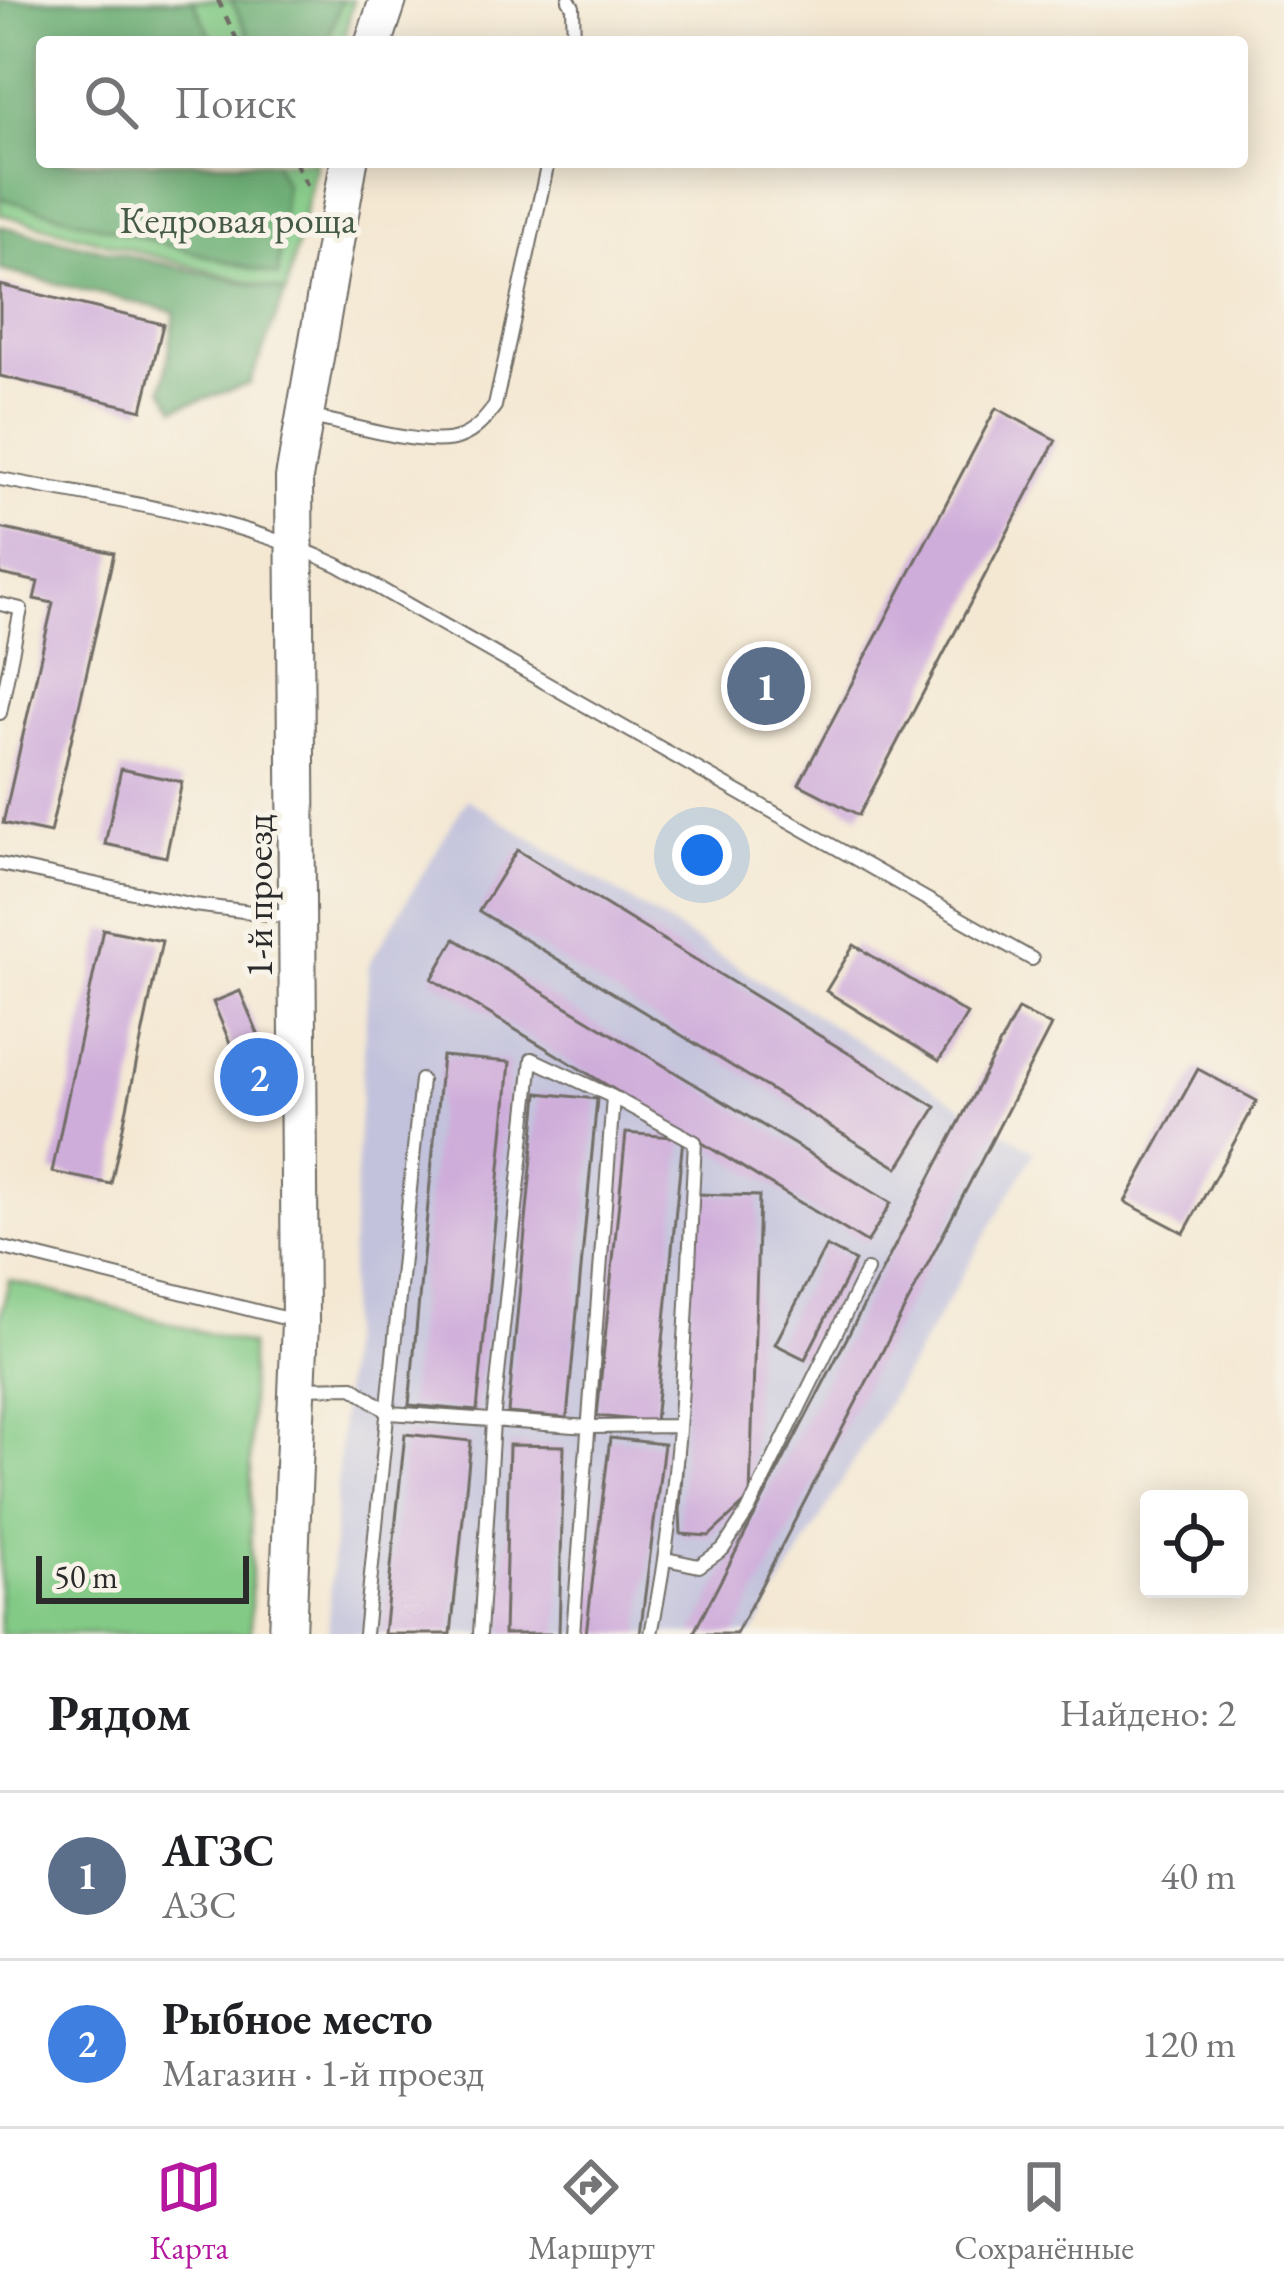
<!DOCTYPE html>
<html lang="ru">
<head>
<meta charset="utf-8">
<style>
  :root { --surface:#fff; --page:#f6f6f6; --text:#202124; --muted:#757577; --line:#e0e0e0; --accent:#b5179e }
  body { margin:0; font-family:"EB Garamond",serif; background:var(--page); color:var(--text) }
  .controls { position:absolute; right:36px; bottom:36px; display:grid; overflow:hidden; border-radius:12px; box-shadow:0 6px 30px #0003 }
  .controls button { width:108px; height:108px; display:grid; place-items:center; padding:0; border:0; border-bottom:3px solid var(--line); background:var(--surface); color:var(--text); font:60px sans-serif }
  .scale { position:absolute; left:36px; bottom:30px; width:213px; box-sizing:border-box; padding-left:12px; border:6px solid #2b2b2b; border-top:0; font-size:33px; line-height:42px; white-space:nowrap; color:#2b2b2b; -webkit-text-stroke:9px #f7f3e8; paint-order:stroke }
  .you { position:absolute; left:702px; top:855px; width:42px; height:42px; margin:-30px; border:9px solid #fff; border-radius:50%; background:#1a73e8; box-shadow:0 0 0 18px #1a73e833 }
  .badge { display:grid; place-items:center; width:78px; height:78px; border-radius:50%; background:var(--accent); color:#fff; font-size:39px; font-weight:700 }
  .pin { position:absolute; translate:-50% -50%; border:6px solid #fff; box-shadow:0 3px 12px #0006 }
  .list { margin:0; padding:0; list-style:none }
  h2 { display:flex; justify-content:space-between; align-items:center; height:156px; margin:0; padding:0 48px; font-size:51px }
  h2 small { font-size:39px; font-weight:400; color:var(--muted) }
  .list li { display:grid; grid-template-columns:78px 1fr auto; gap:36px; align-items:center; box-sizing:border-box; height:168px; padding:0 48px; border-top:3px solid var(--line) }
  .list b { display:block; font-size:45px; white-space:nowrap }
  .list p { margin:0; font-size:39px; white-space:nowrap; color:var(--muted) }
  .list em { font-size:39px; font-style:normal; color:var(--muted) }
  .icon { flex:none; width:66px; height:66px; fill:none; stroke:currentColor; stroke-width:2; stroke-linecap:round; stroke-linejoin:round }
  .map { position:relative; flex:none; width:1284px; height:1634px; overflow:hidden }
  .search { position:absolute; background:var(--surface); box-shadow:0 6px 30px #0003; left:36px; right:36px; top:36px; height:132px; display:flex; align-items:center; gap:30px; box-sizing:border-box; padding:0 42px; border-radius:12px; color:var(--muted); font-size:45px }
  .sheet { height:492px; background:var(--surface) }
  nav { display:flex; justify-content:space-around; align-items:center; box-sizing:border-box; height:168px; border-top:3px solid var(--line); background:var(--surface); font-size:33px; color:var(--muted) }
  nav a { display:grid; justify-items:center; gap:6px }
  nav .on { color:var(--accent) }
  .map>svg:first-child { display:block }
  .industrial { fill:#c2c2dc }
  .green { fill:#83ca86; stroke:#577a58; stroke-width:3 }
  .forest { fill:#6aae73; stroke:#4a6c4f; stroke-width:3 }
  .building { fill:#cfadda }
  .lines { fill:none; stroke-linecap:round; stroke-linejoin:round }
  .lane-casing { stroke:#716d66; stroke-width:16 }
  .secondary-casing { stroke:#716d66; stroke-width:40 }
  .path { stroke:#716d66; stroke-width:4.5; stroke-dasharray:9 9; stroke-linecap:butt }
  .lane { stroke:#fff; stroke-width:12 }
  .secondary { stroke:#fff; stroke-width:36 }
  .labels { text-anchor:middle; stroke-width:10; stroke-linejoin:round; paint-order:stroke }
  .park-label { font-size:39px; fill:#455b46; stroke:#f7f3e8 }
  .street-label { font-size:39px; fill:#2b2b2b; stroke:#f7f3e8 }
</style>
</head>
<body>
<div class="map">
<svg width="1284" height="1634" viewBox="0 0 1284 1634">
  <rect width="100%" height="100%" fill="#f7f3e8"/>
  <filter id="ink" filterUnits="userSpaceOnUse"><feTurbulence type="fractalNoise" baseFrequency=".00833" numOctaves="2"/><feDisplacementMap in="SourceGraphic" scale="24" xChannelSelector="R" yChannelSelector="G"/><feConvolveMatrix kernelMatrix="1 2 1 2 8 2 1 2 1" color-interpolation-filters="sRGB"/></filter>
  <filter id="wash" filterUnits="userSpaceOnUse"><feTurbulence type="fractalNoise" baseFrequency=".004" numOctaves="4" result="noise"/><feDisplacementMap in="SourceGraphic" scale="48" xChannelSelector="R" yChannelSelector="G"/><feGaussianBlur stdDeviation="2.7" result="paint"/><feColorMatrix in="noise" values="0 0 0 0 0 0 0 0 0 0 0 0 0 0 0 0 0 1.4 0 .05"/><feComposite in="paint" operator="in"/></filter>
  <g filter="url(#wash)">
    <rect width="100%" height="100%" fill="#f4e8d3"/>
    <path class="industrial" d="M467,799L1035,1151L753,1634H328L369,964Z"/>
    <path class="green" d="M0,0H353L343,42H42V162H316L286,292L0,214Z
      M9,1280L250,1345L251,1634H0V1320Z"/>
    <path class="forest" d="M0,0H193L214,42H42V162H274L285,184L278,276L0,198Z
      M231,0H342L327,42H252Z
      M0,226L286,292L250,384L175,408L163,389L175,312L0,270Z"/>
    <g id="blocks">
      <path class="building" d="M0,285L163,324L142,410L0,376Z
        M996,408L1056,440L859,815L799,784Z
        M0,528L114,553L50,833L3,823L53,603L34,599L38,582L0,574Z
        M121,769L182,782L166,857L105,844Z
        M517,850L936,1107L898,1168L479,911Z
        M103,929L162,941L111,1184L52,1172Z
        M455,939L891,1203L867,1243L432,979Z
        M854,945L967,1014L939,1061L826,991Z
        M240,991L265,1051L238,1062L213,1002Z
        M1018,1009L1051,1026L736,1634H693Z
        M442,1056L510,1062L477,1411L409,1405Z
        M241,1068L265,1072L260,1106L235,1102Z
        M1198,1069L1257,1101L1184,1233L1125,1202Z
        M538,1093L597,1099L567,1418L508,1413Z
        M626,1133L683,1138L655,1422L597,1416Z
        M697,1194L759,1196L750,1498L709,1536L681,1534L680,1510Z
        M826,1246L855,1261L805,1359L775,1344Z
        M405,1434L471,1441L451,1634H384Z
        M610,1438L664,1444L640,1634H586Z
        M509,1445L564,1446L559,1634H504Z"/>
    </g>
  </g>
  <g filter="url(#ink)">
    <use href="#blocks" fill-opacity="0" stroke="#716d66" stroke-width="3"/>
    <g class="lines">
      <g class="lane-casing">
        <path id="lane" d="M569,0L573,7L574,42
          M311,417C346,423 429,450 460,437C476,431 485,419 495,406L548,162
          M0,479C114,501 232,515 338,565L1032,959
          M0,604L21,609L0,713
          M0,864L194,905L293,917
          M0,1247L296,1321
          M300,1388L353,1387L390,1413L589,1427L679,1426
          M666,1559L699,1566L723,1549L748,1511L867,1270
          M365,1634L421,1080
          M480,1634L493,1421L532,1059L613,1097L695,1142C686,1307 684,1473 651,1634
          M573,1634L613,1097"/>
      </g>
      <g class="secondary-casing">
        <path id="secondary" d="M374,42L388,0
          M287,1634L300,1322L294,478L349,162"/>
      </g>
      <path class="path" d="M218,0L238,42
        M295,162L311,192"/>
      <use href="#lane" class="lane"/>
      <use href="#secondary" class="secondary"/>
    </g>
  </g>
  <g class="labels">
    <g class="park-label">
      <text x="238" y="233">Кедровая роща</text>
    </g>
    <g class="street-label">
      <text transform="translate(258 896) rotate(-90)" y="14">1-й проезд</text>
    </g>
  </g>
</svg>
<div class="controls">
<button><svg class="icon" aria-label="locate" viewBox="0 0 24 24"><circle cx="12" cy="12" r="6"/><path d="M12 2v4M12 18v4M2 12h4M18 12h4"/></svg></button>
</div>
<div class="scale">50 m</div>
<div class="you"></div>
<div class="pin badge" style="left:766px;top:686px;background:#5c6f8a">1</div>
<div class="pin badge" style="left:259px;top:1077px;background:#3f7fe0">2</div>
<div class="search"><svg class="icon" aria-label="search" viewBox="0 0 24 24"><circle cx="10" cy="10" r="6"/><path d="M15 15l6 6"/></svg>Поиск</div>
</div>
<section class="sheet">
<h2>Рядом<small>Найдено: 2</small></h2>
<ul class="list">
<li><span class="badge" style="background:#5c6f8a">1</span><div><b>АГЗС</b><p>АЗС</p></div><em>40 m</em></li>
<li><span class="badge" style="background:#3f7fe0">2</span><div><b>Рыбное место</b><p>Магазин · 1-й проезд</p></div><em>120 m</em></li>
</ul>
</section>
<nav>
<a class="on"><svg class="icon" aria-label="map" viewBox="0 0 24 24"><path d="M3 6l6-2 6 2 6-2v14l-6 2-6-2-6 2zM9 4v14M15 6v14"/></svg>Карта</a>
<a><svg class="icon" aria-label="directions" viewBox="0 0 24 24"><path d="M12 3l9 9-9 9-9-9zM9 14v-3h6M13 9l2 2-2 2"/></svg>Маршрут</a>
<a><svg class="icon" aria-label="saved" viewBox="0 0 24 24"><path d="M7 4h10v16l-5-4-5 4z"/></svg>Сохранённые</a>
</nav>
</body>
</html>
